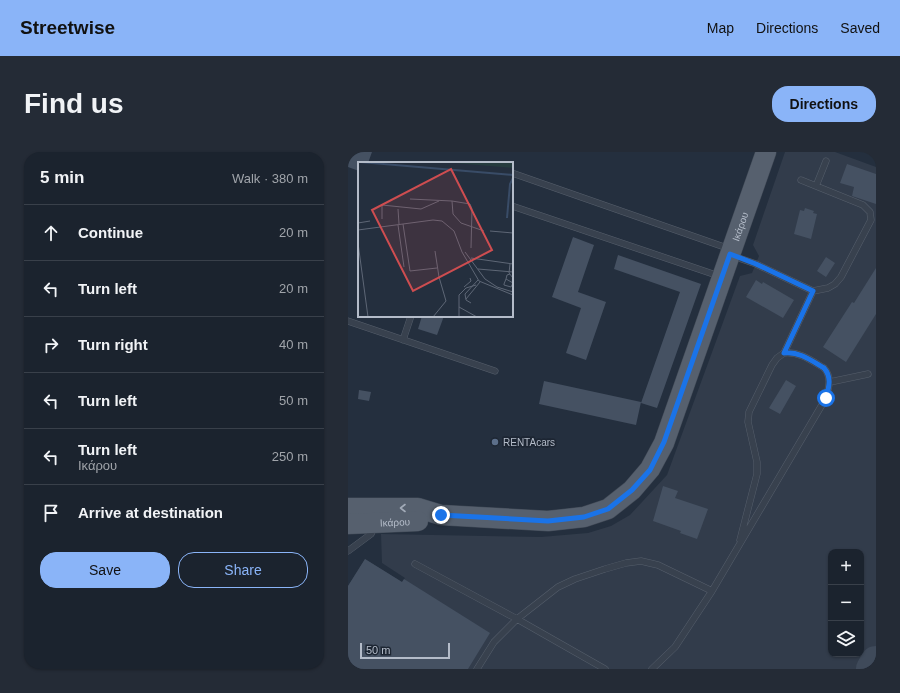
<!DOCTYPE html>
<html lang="en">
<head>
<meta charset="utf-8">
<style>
  :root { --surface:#1b232e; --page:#242b36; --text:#f1f3f6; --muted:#a0a4aa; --line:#39404a; --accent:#8ab4f8 }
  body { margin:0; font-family:Helvetica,sans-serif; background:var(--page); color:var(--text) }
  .controls { position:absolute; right:12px; bottom:12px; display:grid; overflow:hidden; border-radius:8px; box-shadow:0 1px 3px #0004 }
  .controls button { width:36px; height:36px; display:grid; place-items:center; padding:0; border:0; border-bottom:1px solid var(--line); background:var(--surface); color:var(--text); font:20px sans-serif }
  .scale { position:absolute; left:12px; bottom:10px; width:90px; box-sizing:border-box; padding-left:4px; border:2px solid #b4bcc9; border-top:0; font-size:11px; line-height:14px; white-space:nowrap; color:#b4bcc9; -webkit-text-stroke:3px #1d2633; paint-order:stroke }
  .stop { position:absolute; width:12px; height:12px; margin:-9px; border:3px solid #1a73e8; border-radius:50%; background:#fff }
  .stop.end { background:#1a73e8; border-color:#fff; box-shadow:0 1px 4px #0008 }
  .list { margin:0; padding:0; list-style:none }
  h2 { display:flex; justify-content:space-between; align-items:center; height:52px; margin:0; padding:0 16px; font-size:17px }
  h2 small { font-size:13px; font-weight:400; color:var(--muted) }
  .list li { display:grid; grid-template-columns:26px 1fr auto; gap:12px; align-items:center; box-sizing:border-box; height:56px; padding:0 16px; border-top:1px solid var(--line) }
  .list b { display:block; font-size:15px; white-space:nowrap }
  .list p { margin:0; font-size:13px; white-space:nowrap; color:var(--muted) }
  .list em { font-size:13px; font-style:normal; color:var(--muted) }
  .actions { display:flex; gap:8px; padding:12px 16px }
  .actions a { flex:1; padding:9px 0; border:1px solid var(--accent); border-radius:16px; text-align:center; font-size:14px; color:var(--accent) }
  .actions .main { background:var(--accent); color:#111 }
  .icon { flex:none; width:22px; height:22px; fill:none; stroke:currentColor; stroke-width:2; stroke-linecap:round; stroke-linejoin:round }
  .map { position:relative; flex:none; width:528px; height:517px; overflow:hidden; border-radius:16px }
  header { display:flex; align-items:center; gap:24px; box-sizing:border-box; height:56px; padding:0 20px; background:var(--accent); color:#111 }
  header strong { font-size:19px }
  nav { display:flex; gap:22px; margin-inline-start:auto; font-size:14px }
  .intro { display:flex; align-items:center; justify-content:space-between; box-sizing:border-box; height:96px; padding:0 24px }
  h1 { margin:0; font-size:28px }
  .button { padding:10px 18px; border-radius:16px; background:var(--accent); color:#111; font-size:14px; font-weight:700 }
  main { display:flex; gap:24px; padding:0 24px }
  aside { flex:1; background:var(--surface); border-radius:16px; box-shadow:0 1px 3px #0004 }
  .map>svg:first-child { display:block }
  .airport { fill:#323c4b; fill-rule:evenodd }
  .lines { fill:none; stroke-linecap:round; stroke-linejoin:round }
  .taxiway { stroke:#3f4a5a; stroke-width:32 }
  .building { fill:#455162 }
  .lane-casing { stroke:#565f6c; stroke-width:7 }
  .primary-casing { stroke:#414a57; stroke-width:21 }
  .lane { stroke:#38414e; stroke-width:6 }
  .primary { stroke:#56606e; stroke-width:20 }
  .oneway { stroke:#a1aab7 }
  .route { stroke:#1a73e8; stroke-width:5 }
  .service-dot { fill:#5c6f8a; stroke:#1d2633; stroke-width:1.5 }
  .labels { text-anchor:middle; stroke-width:3.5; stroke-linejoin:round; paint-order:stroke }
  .street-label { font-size:10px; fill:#b4bcc9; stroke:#1d2633 }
  .poi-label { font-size:10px; fill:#b4bcc9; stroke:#1d2633; text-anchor:start }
  .inset-river { fill:none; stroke:#394c67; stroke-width:2 }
  .inset-road { fill:none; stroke:#5e6776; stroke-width:1 }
  .view { fill:#ce4d50; fill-opacity:0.15; stroke:#ce4d50; stroke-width:2 }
  .inset-edge { fill:none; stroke:#b4bcc9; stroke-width:2 }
</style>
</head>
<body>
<header>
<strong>Streetwise</strong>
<nav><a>Map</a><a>Directions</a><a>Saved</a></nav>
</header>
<div class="intro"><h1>Find us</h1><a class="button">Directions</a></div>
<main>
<aside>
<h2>5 min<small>Walk · 380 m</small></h2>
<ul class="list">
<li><svg class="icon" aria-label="ahead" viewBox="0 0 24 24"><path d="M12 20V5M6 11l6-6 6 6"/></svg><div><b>Continue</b></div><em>20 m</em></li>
<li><svg class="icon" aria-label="left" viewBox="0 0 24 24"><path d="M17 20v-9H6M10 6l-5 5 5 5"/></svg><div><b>Turn left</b></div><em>20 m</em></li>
<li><svg class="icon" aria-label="right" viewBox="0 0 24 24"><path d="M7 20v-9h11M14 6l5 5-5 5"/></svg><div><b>Turn right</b></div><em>40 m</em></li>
<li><svg class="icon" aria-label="left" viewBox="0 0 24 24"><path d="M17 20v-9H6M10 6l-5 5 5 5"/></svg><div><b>Turn left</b></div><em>50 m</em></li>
<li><svg class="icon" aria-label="left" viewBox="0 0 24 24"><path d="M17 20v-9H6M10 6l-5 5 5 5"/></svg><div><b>Turn left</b><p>Ικάρου</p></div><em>250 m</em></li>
<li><svg class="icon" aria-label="arrive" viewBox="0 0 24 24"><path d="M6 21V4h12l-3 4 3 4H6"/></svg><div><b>Arrive at destination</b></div></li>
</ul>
<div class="actions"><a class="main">Save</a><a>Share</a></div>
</aside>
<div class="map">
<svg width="528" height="517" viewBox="0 0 528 517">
  <rect width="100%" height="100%" fill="#242f3e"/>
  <path class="airport" d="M437,0H487L528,15V517H0V434L17,407L54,430L57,426L34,411L33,382L193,385L240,381L263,374L282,363L319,323L392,124L404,121L411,104L405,93ZM483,400H513V502H483Z"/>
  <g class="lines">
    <path class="taxiway" d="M524,517L528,510"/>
  </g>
  <path class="building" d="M0,0H24L20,11H11V19L0,15Z
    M499,12L528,22V52L504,44L506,35L492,31Z
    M457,56L466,59L465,61L469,62L463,87L446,82L452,58L456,59Z
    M225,85L246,93L230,140L258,150L238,208L218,201L233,156L204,145Z
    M270,103L353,132L309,256L293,251L332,140L266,117Z
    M478,105L487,111L478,125L469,119Z
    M528,116V162L498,210L475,195L504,150L506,151Z
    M408,128L414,132L415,130L446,148L435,166L398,145Z
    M74,164H96L89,183L70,177Z
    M438,228L448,234L432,262L421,256Z
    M196,229L293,250L288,273L191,252Z
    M11,238L23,240L21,249L10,247Z
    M315,334L330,339L327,346L360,357L349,387L332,381L333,379L305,369Z
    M17,407L54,430L56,427L142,481L120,517H0V434Z"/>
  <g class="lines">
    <g class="lane-casing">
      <path id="lane" d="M164,21L382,97
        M468,34L478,9
        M164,54L371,124
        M385,104L408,112L465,139L480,136L487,132L493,125L523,68L522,60L515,53L453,28
        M0,169L147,219
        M55,188L63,164
        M482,230L520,222
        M392,388L409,322V310L400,270L401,260L424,213L429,206L436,201L465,139
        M0,399L23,382L26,375
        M67,412L169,467L257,517
        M129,517L146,490L169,467L210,435L227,427L257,417L278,411L293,409L310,413L364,439
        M304,517L327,495L364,439L478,246C481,235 484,225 476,216C464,209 451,199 436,201"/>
    </g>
    <g class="primary-casing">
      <g id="primary">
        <path id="s1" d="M0,356H70L93,363L200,369L236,365L260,357L284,338L302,317L316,291L418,0"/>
        <path id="s2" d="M0,372L70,369"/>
      </g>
    </g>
    <use href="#lane" class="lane"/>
    <use href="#primary" class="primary"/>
  </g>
  <defs><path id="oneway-chevron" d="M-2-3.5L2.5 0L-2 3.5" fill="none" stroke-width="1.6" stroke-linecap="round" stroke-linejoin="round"/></defs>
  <use class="oneway" href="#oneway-chevron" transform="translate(55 356) rotate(180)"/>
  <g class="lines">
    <path class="route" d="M93,363L200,369L236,365L260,357L284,338L302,318L316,290L382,102L408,112L465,139L436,201C451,199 464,209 476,216C484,225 481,235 478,246"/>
  </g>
  <circle class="service-dot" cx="147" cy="290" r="4"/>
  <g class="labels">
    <g class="street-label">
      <text dy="4" stroke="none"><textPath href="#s1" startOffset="580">Ικάρου</textPath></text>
      <text dy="4" stroke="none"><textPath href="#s2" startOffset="47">Ικάρου</textPath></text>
    </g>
    <g class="poi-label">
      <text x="155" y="294">RENTAcars</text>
    </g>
  </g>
  <g transform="translate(10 10)">
    <rect width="155" height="155" fill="#242f3e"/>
    <path d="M87,0H155V6L108,2Z" fill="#263c3f"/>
    <path class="inset-river" d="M2,0L155,13M149,56L152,22L155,16"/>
    <path class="inset-road" d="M52,37L94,39L112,42L114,47L113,86M94,39L95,52L103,61L126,69M40,47L41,62M24,57V43L63,47L81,39M0,61L12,59M45,62L52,109L79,106M40,63L46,105M0,68L75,58L84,59L96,69L104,90L121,119L155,133M132,69L155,71M0,81L10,155M107,90L127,117L139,125L155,130M113,96L155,102M152,102L151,111L155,116M120,107L155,110M148,117L155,121L153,125L146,123V122L148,117L149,113L152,112M106,125L113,119L112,116M108,137L122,120M113,141L108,138L107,132L120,118M101,145L119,155M75,155L88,139L81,115L77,89M101,155V133L108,126L118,123"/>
    <path class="view" d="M93,7L134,88L55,129L14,48Z"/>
    <rect width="155" height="155" class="inset-edge"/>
  </g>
</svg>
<div class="controls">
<button>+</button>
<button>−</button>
<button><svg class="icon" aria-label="layers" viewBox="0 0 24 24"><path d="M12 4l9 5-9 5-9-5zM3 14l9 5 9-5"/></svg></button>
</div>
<div class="scale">50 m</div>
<div class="stop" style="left:478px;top:246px"></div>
<div class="stop end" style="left:93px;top:363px"></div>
</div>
</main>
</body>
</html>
